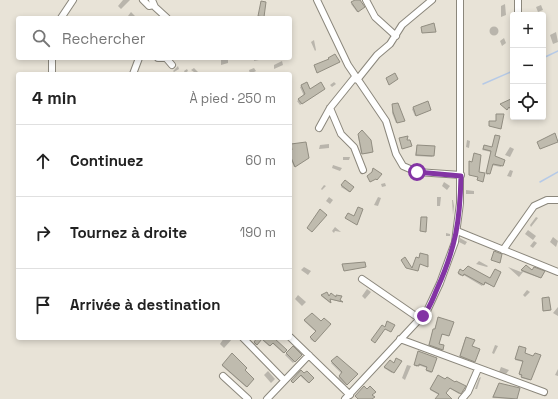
<!DOCTYPE html>
<html lang="fr">
<head>
<meta charset="utf-8">
<style>
  :root { --surface:#fff; --page:#f2f2f2; --text:#222; --muted:#767676; --line:#e0e0e0 }
  body { margin:0; font-family:"Space Grotesk",sans-serif; background:var(--page); color:var(--text) }
  .controls { position:absolute; right:12px; top:12px; display:grid; overflow:hidden; border-radius:4px; box-shadow:0 2px 6px #0003 }
  .controls button { width:36px; height:36px; display:grid; place-items:center; padding:0; border:0; border-bottom:1px solid var(--line); background:var(--surface); color:var(--text); font:20px sans-serif }
  .stop { position:absolute; width:12px; height:12px; margin:-9px; border:3px solid #8334a4; border-radius:50%; background:#fff }
  .stop.end { background:#8334a4; border-color:#fff; box-shadow:0 1px 4px #0008 }
  .list { margin:0; padding:0; list-style:none }
  h2 { display:flex; justify-content:space-between; align-items:center; height:52px; margin:0; padding:0 16px; font-size:17px }
  h2 small { font-size:13px; font-weight:400; color:var(--muted) }
  .list li { display:grid; grid-template-columns:26px 1fr auto; gap:12px; align-items:center; box-sizing:border-box; height:72px; padding:0 16px; border-top:1px solid var(--line) }
  .list b { display:block; font-size:15px; white-space:nowrap }
  .list em { font-size:13px; font-style:normal; color:var(--muted) }
  .icon { flex:none; width:22px; height:22px; fill:none; stroke:currentColor; stroke-width:2; stroke-linecap:round; stroke-linejoin:round }
  .map { position:relative; flex:none; width:558px; height:399px; overflow:hidden }
  .search { position:absolute; background:var(--surface); box-shadow:0 2px 6px #0003; left:16px; top:16px; width:276px; height:44px; display:flex; align-items:center; gap:10px; box-sizing:border-box; padding:0 14px; border-radius:4px; color:var(--muted); font-size:15px }
  .panel { position:absolute; background:var(--surface); box-shadow:0 2px 6px #0003; left:16px; top:72px; width:276px; height:268px; border-radius:4px }
  .map>svg:first-child { display:block }
  .shadow { fill:#0003 }
  .lines { fill:none; stroke-linecap:round; stroke-linejoin:round }
  .stream { stroke:#b6cae7; stroke-width:1.5 }
  .building { fill:#bfbbae; stroke:#918d81 }
  .minor-casing { stroke:#8b877c; stroke-width:8 }
  .minor { stroke:#fff; stroke-width:6 }
  .route { stroke:#8334a4; stroke-width:5 }
</style>
</head>
<body>
<div class="map">
<svg width="558" height="399" viewBox="0 0 558 399">
  <rect width="100%" height="100%" fill="#e8e3d7"/>
  <path class="shadow" d="M123,0H130L121,9L118,6Z
    M356,0H359L363,7L357,12L351,4Z
    M505,4L506,15L501,17V6Z
    M541,5L543,10L538,12L536,7Z
    M131,12L136,17V18H130L128,16Z
    M489.5 31a4.5 4.5 0 1 1 9 0a4.5 4.5 0 1 1-9 0Z
    M556,32L558,42L553,44L550,35Z
    M504,38L506,43L502,46L500,41Z
    M314,40L316,50L315,51L311,42Z
    M254,58H259V60L254,61Z
    M221,60H228V63L221,65Z
    M282,61L283,65L274,69V65Z
    M178,66L179,69L174,72L173,71Z
    M194,68L199,73L197,74L191,70Z
    M254,68L256,71L250,74L249,70Z
    M187,69L188,71L185,73L184,71Z
    M334,82L336,84L332,87L330,85Z
    M306,83L310,91L323,90L300,105L297,101L304,96L300,87Z
    M393,104L403,121L396,123L392,113Z
    M413,108L430,110L415,116L412,109Z
    M362,132L372,152L371,153L361,154L358,136Z
    M495,136L494,157L504,160L501,167L491,165L488,175L486,174L491,152L482,150L484,146L492,148Z
    M467,140L470,141L469,148L466,147Z
    M329,144V148L319,149L320,145Z
    M417,146L433,156L432,157L415,156Z
    M510,147L514,149L510,157L505,155Z
    M290,152L307,159L294,167L292,162L290,163Z
    M343,157H350L349,160H343Z
    M333,165L342,168L340,171L332,168Z
    M510,170L513,171L511,177L507,176Z
    M345,181L353,187L349,192L341,187Z
    M444,182L450,186L447,190L442,186Z
    M385,183L386,186L382,187L381,184Z
    M324,185L326,186L322,190L321,189Z
    M466,190L474,191V194H466Z
    M329,197L333,200L330,204L326,201Z
    M378,197L381,198L378,206L374,205Z
    M437,197H441L440,206H437Z
    M452,200H453L454,206L453,215Z
    M536,217L538,218L531,227L530,225Z
    M335,227L341,232L335,231L334,233L332,231Z
    M528,230L536,236L533,240L525,234Z
    M446,233L450,234V236H446Z
    M553,237L558,241L556,247L550,242Z
    M460,238L467,242L465,245L459,242Z
    M534,241L537,243L533,248L530,246Z
    M479,261L488,266L487,267L476,264Z
    M526,266L540,278L523,272L519,277L508,267L521,272Z
    M304,267L311,271L308,275L301,270Z
    M468,267L493,286L484,283L482,286L462,274L461,276L458,274L459,272L463,273Z
    M367,289L371,292L365,299L362,296Z
    M527,290L530,292L525,297L523,295Z
    M327,294L328,298H336V296L341,302L329,299L330,303L321,296Z
    M298,295L306,302L302,306L295,299Z
    M542,299L550,310L549,311H543Z
    M558,307V316L553,313Z
    M312,315L321,323L329,324L314,342L310,339L316,332L304,321Z
    M438,319L448,335H440L437,344L442,350L441,351L428,346Z
    M224,338H233L224,348L220,344Z
    M258,338H274L286,350L283,353L272,343L269,346L261,339L255,345L254,344Z
    M465,339L471,347L473,362L459,357Z
    M495,345L498,346L494,354L492,353Z
    M293,347L300,355L293,363L285,355Z
    M519,348L523,354L529,380L521,378L522,376L519,375L523,362L515,360Z
    M418,353L432,372L431,373L426,371L427,368L418,365L417,367L414,365Z
    M232,355L243,371L253,379L246,387L222,366Z
    M337,357L357,374L346,385L338,378L342,374L331,363Z
    M390,361L394,364L399,361L392,373L384,368Z
    M407,365L411,366L405,380L402,378Z
    M501,367L509,370L506,374L499,372Z
    M558,369V376L555,375Z
    M268,371L275,379L271,383L264,375Z
    M301,371L313,378L308,383L299,375L291,383Z
    M481,377L477,389H475L479,378Z
    M437,378L460,393L459,394L449,388L445,393L451,399H436L439,395L430,390Z
    M499,384L519,389L515,399L492,398Z"/>
  <g class="lines">
    <path class="stream" d="M543,58L558,51
      M483,84L513,71
      M540,182L558,172"/>
  </g>
  <path class="building" d="M355,0H360L365,7L358,12L351,2Z
    M261,1L266,2L264,17L258,16Z
    M434,23L436,32L422,33L421,27Z
    M335,54L340,62L317,73L314,65L329,59L328,58Z
    M395,73L398,79L389,85L386,78Z
    M307,82L310,89L321,82L325,89L302,104L298,99L305,94L301,85Z
    M513,98V112L509,107L507,110L500,104Z
    M428,101L431,110L416,116L413,107Z
    M398,103L405,121L397,123L393,112L392,104Z
    M496,114H504L501,129L489,126V121H496Z
    M362,130L371,140L373,152L362,154L358,134Z
    M555,133L558,142L540,149L537,142Z
    M495,135L500,136L495,156L505,160L503,166L493,164L490,174L486,173L491,151L483,149L484,145L492,147Z
    M408,136L407,140H410L412,146L402,149L399,138Z
    M306,142L309,158L295,167L290,155V151L292,150L291,144Z
    M417,145L435,146L434,156L416,155Z
    M474,153L481,155L479,172L485,173L483,182L477,180L478,177L469,175V161L472,162Z
    M373,168L382,174L377,180L376,179L370,182L367,176L372,172Z
    M345,180L354,187L350,192L341,185Z
    M358,207L363,209L357,225L345,218L348,213L354,216Z
    M320,209L327,215L312,232L307,228Z
    M421,217H427L426,232L420,231Z
    M494,251L502,254L500,263L491,260Z
    M420,253L428,255V267L420,264L418,271L406,268L401,260L405,257L412,268L416,257L419,258Z
    M365,262L366,267L344,271L342,264Z
    M526,265L532,270L534,267L545,271L541,278L521,270Z
    M468,266L490,278L495,269L501,272L494,287L485,282L484,285L464,274L463,276L458,273L460,269L463,271Z
    M327,292L329,296L331,293L336,297V295L342,296L340,300L343,302L330,299L331,303L321,295Z
    M549,297L551,310L543,311L542,298Z
    M312,313L321,321L324,318L331,324L315,342L310,337L316,331L304,320Z
    M438,317L454,322L449,336L442,334L439,344L444,345L443,350L429,345L433,329H435Z
    M387,321L395,325L391,332L385,329L375,343L371,340L382,325L385,327Z
    M466,337L475,340L472,346L480,349L475,362L460,356Z
    M257,338H274L287,350L284,353L273,343L270,346L262,339L257,345L254,342Z
    M293,346L302,355L295,362L286,353Z
    M519,346L526,348L525,353L533,356L535,353L541,355L531,380L521,377L522,375L519,374L523,361L515,359Z
    M418,351L437,358L432,372L426,370L427,367L419,364V366L414,365Z
    M232,353L247,368L245,370L254,379L247,387L222,365Z
    M337,356L358,374L347,385L339,376L342,372L331,361Z
    M396,358L402,361L394,373L384,367L390,360L394,363Z
    M301,370L304,373L307,371L314,378L309,383L301,375L293,383L291,381Z
    M438,375L445,379L447,377L455,382L456,381L466,386L461,394L450,388L446,393L452,399H435L439,394L430,389Z
    M499,383L520,388L517,399L493,397Z
    M364,386L367,389L370,386L376,392L372,395L375,397L372,399H358L355,396Z"/>
  <g class="lines">
    <g class="minor-casing">
      <path id="minor" d="M143,0L149,6L154,5
        M152,0L155,7L167,18
        M317,0L348,65L386,121L396,154L403,166L417,172L461,175
        M366,0L375,17L396,36
        M518,0V15
        M61,18L73,0
        M158,58H166L172,65
        M52,74V58
        M133,74L139,58
        M357,80L377,55L390,44L402,25L432,0
        M330,108L341,134L354,147L363,170
        M319,128L330,108L355,77
        M457,231L558,272
        M503,250L534,206L547,200H558
        M362,279L420,319
        M290,337L350,395
        M243,338L284,380
        M400,339L544,392
        M223,376L248,399
        M267,399L309,355
        M345,399L427,311L440,283L455,242L460,203V0
        M462,399L468,392L478,369"/>
    </g>
    <use href="#minor" class="minor"/>
  </g>
  <g class="lines">
    <path class="route" d="M417,172L461,176C460,221 456,247 437,289C433,298 430,308 423,316"/>
  </g>
</svg>
<div class="controls">
<button>+</button>
<button>−</button>
<button><svg class="icon" aria-label="locate" viewBox="0 0 24 24"><circle cx="12" cy="12" r="6"/><path d="M12 2v4M12 18v4M2 12h4M18 12h4"/></svg></button>
</div>
<div class="stop" style="left:417px;top:172px"></div>
<div class="stop end" style="left:423px;top:316px"></div>
<div class="search"><svg class="icon" aria-label="search" viewBox="0 0 24 24"><circle cx="10" cy="10" r="6"/><path d="M15 15l6 6"/></svg>Rechercher</div>
<section class="panel">
<h2>4 min<small>À pied · 250 m</small></h2>
<ul class="list">
<li><svg class="icon" aria-label="ahead" viewBox="0 0 24 24"><path d="M12 20V5M6 11l6-6 6 6"/></svg><div><b>Continuez</b></div><em>60 m</em></li>
<li><svg class="icon" aria-label="right" viewBox="0 0 24 24"><path d="M7 20v-9h11M14 6l5 5-5 5"/></svg><div><b>Tournez à droite</b></div><em>190 m</em></li>
<li><svg class="icon" aria-label="arrive" viewBox="0 0 24 24"><path d="M6 21V4h12l-3 4 3 4H6"/></svg><div><b>Arrivée à destination</b></div></li>
</ul>
</section>
</div>
</body>
</html>
